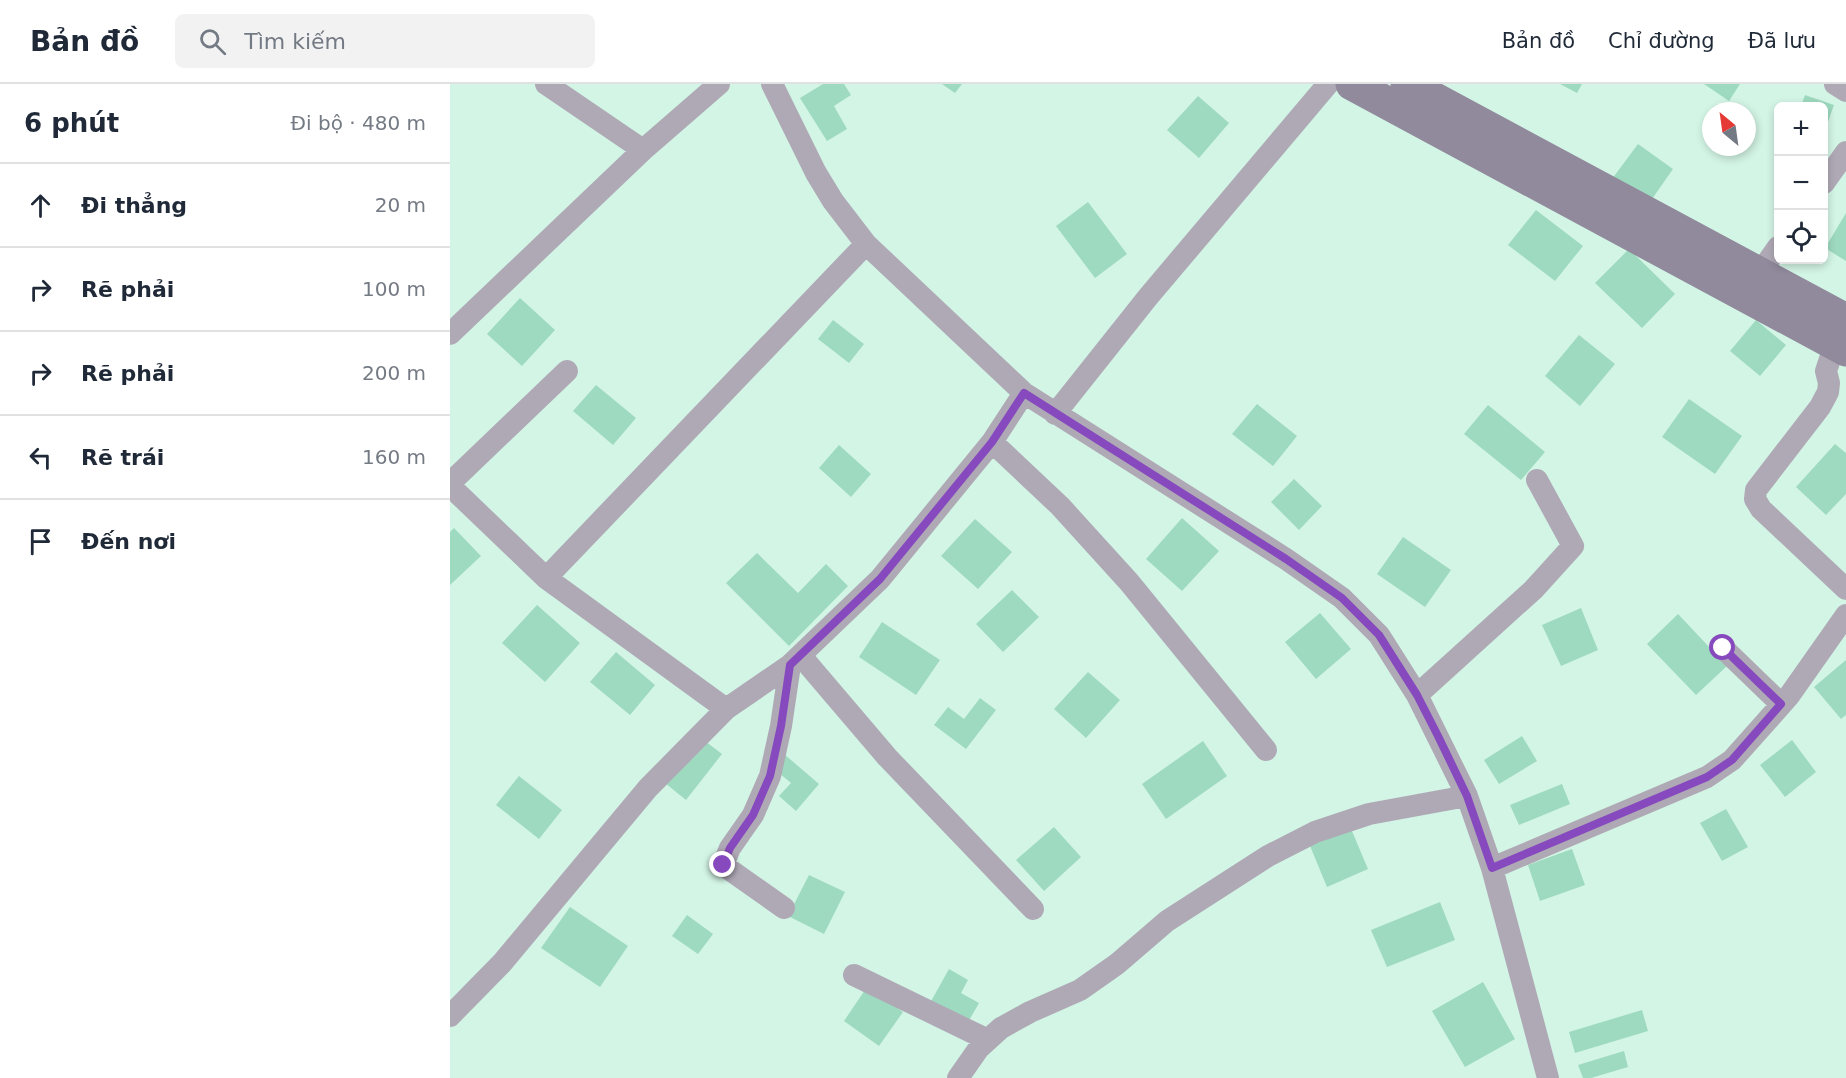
<!DOCTYPE html>
<html lang="vi">
<head>
<meta charset="utf-8">
<style>
  :root { --surface:#fff; --page:#f2f2f3; --text:#1f2937; --muted:#747a83; --line:#e0e1e3 }
  body { margin:0; font-family:"DejaVu Sans",sans-serif; background:var(--page); color:var(--text) }
  .controls { position:absolute; right:18px; top:18px; display:grid; overflow:hidden; border-radius:9px; box-shadow:0 3px 9px #0003 }
  .controls button { width:54px; height:54px; display:grid; place-items:center; padding:0; border:0; border-bottom:2px solid var(--line); background:var(--surface); color:var(--text); font:30px sans-serif }
  .compass { position:absolute; left:1252px; top:18px; width:54px; height:54px; border-radius:50%; background:var(--surface); box-shadow:0 3px 9px #0003; rotate:331deg }
  .stop { position:absolute; width:18px; height:18px; margin:-14px; border:4px solid #8749be; border-radius:50%; background:#fff }
  .stop.end { background:#8749be; border-color:#fff; box-shadow:0 2px 6px #0008 }
  .list { margin:0; padding:0; list-style:none }
  h2 { display:flex; justify-content:space-between; align-items:center; height:78px; margin:0; padding:0 24px; font-size:26px }
  h2 small { font-size:20px; font-weight:400; color:var(--muted) }
  .list li { display:grid; grid-template-columns:39px 1fr auto; gap:18px; align-items:center; box-sizing:border-box; height:84px; padding:0 24px; border-top:2px solid var(--line) }
  .list b { display:block; font-size:22px; white-space:nowrap }
  .list em { font-size:20px; font-style:normal; color:var(--muted) }
  .icon { flex:none; width:33px; height:33px; fill:none; stroke:currentColor; stroke-width:2; stroke-linecap:round; stroke-linejoin:round }
  .map { position:relative; flex:none; width:1396px; height:994px; overflow:hidden }
  header { display:flex; align-items:center; gap:36px; box-sizing:border-box; height:84px; padding:0 30px; background:var(--surface); border-bottom:2px solid var(--line) }
  header strong { font-size:28px }
  nav { display:flex; gap:33px; margin-inline-start:auto; font-size:21px }
  .search { width:420px; height:54px; background:var(--page); display:flex; align-items:center; gap:15px; box-sizing:border-box; padding:0 21px; border-radius:9px; color:var(--muted); font-size:22px }
  main { display:flex }
  aside { flex:1; background:var(--surface) }
  .map>svg:first-child { display:block }
  .building { fill:#9edabf }
  .lines { fill:none; stroke-linecap:round; stroke-linejoin:round }
  .street { stroke:#afa9b6; stroke-width:22 }
  .secondary { stroke:#91899c; stroke-width:33 }
  .route { stroke:#8749be; stroke-width:8 }
</style>
</head>
<body>
<header>
<strong>Bản đồ</strong>
<div class="search"><svg class="icon" aria-label="search" viewBox="0 0 24 24"><circle cx="10" cy="10" r="6"/><path d="M15 15l6 6"/></svg>Tìm kiếm</div>
<nav><a>Bản đồ</a><a>Chỉ đường</a><a>Đã lưu</a></nav>
</header>
<main>
<aside>
<h2>6 phút<small>Đi bộ · 480 m</small></h2>
<ul class="list">
<li><svg class="icon" aria-label="ahead" viewBox="0 0 24 24"><path d="M12 20V5M6 11l6-6 6 6"/></svg><div><b>Đi thẳng</b></div><em>20 m</em></li>
<li><svg class="icon" aria-label="right" viewBox="0 0 24 24"><path d="M7 20v-9h11M14 6l5 5-5 5"/></svg><div><b>Rẽ phải</b></div><em>100 m</em></li>
<li><svg class="icon" aria-label="right" viewBox="0 0 24 24"><path d="M7 20v-9h11M14 6l5 5-5 5"/></svg><div><b>Rẽ phải</b></div><em>200 m</em></li>
<li><svg class="icon" aria-label="left" viewBox="0 0 24 24"><path d="M17 20v-9H6M10 6l-5 5 5 5"/></svg><div><b>Rẽ trái</b></div><em>160 m</em></li>
<li><svg class="icon" aria-label="arrive" viewBox="0 0 24 24"><path d="M6 21V4h12l-3 4 3 4H6"/></svg><div><b>Đến nơi</b></div></li>
</ul>
</aside>
<div class="map">
<svg width="1396" height="994" viewBox="0 0 1396 994">
  <rect width="100%" height="100%" fill="#d3f5e5"/>
  <path class="building" d="M373,0H394L401,11L384,22L397,45L377,57L350,14Z
    M492,0H512L505,9Z
    M1110,0H1132L1127,9Z
    M1254,0H1290L1279,17Z
    M1355,11L1384,21L1374,49V22H1351Z
    M748,12L779,39L749,74L717,46Z
    M1188,60L1223,85L1195,125L1159,99Z
    M638,118L677,170L645,194L606,142Z
    M1086,126L1133,162L1105,197L1058,161Z
    M1396,129V177L1375,164Z
    M1179,165L1225,210L1192,244L1145,199Z
    M70,214L105,246L72,282L37,250Z
    M383,236L414,260L399,279L368,255Z
    M1306,236L1336,261L1310,292L1280,267Z
    M1129,251L1165,280L1130,322L1095,292Z
    M146,301L186,334L163,361L123,327Z
    M1239,315L1292,352L1265,390L1212,353Z
    M807,320L847,352L823,382L782,350Z
    M1038,321L1095,368L1071,396L1014,350Z
    M1385,360L1396,369V410L1376,431L1346,403Z
    M389,361L421,390L401,413L369,384Z
    M844,395L872,422L849,446L821,418Z
    M732,434L769,467L732,507L696,475Z
    M525,435L562,468L528,505L491,472Z
    M4,444L31,472L0,501V448Z
    M953,453L1001,486L975,523L927,490Z
    M307,469L348,509L376,480L398,502L339,562L276,499Z
    M562,506L589,533L553,568L526,540Z
    M87,521L130,559L95,598L52,559Z
    M1131,524L1148,566L1111,582L1092,541Z
    M870,529L901,565L866,595L835,558Z
    M1228,530L1277,582L1246,611L1197,560Z
    M432,538L490,576L466,611L409,573Z
    M166,568L205,601L180,631L140,598Z
    M1396,576V631L1391,635L1364,603Z
    M638,588L670,616L636,654L604,625Z
    M530,614L546,626L516,665L484,641L498,623L514,635Z
    M1072,652L1087,677L1049,700L1034,676Z
    M251,654L272,670L236,716L215,699Z
    M1342,656L1366,688L1335,713L1310,681Z
    M753,657L777,692L716,735L692,700Z
    M334,670L369,700L346,727L329,712L341,699L323,684Z
    M69,692L112,726L89,755L46,721Z
    M1112,700L1120,720L1069,741L1060,721Z
    M1276,725L1298,763L1272,777L1250,739Z
    M899,740L918,785L877,803L858,757Z
    M604,743L631,773L594,807L566,776Z
    M1122,765L1135,801L1090,817L1078,781Z
    M359,791L395,808L374,850L338,832Z
    M990,818L1005,856L937,883L921,846Z
    M120,823L178,862L150,903L91,864Z
    M237,831L263,850L248,870L222,852Z
    M499,885L518,896L511,909L529,919L517,940L480,919Z
    M1033,898L1065,955L1015,983L982,927Z
    M417,903L453,928L429,962L394,937Z
    M1192,926L1198,947L1125,969L1119,948Z
    M1174,967L1178,983L1141,994H1133L1128,981Z"/>
  <g class="lines">
    <path class="street" d="M96,0L193,66
      M322,0L366,89L383,117L416,160L574,309L836,475L892,514L929,551L967,611L1017,712L1042,784L1098,994
      M1385,0L1396,7
      M1374,99L1396,68
      M1309,190L1328,163
      M0,250L193,66L269,0
      M1388,261L1382,269L1376,287L1379,299L1378,308L1370,323L1306,406L1305,415L1311,425L1396,505
      M605,330L698,213L878,0
      M542,358L610,422L679,498L816,666
      M0,399L117,287
      M0,402L96,494L276,625
      M96,494L416,160
      M1273,564L1331,620
      M351,572L437,673L583,825
      M967,611L1084,505L1123,462L1087,396
      M1042,784L1257,693L1282,676L1339,612L1396,531
      M334,824L273,781L280,764L303,731L320,692L331,642L340,581
      M404,891L538,956
      M0,932L52,879L198,704L276,625L340,581L430,495L542,358L574,309
      M508,994L529,964L551,944L580,928L630,906L667,880L717,837L818,772L865,748L919,730L1017,712"/>
    <path class="secondary" d="M902,0L1396,266
      M957,0L1396,236"/>
  </g>
  <g class="lines">
    <path class="route" d="M273,781L280,764L303,731L320,692L331,642L340,581L430,495L542,358L574,309L836,475L892,514L929,551L967,611L988,652L1017,712L1042,784L1257,693L1282,676L1331,620L1273,564"/>
  </g>
</svg>
<div class="controls">
<button>+</button>
<button>−</button>
<button><svg class="icon" aria-label="locate" viewBox="0 0 24 24"><circle cx="12" cy="12" r="6"/><path d="M12 2v4M12 18v4M2 12h4M18 12h4"/></svg></button>
</div>
<svg class="compass" viewBox="-18 -18 36 36"><path d="M0-13l5 13h-10z" fill="#e53935"/><path d="M0 13l5-13h-10z" fill="#747a83"/></svg>
<div class="stop" style="left:1273px;top:564px"></div>
<div class="stop end" style="left:273px;top:781px"></div>
</div>
</main>
</body>
</html>
